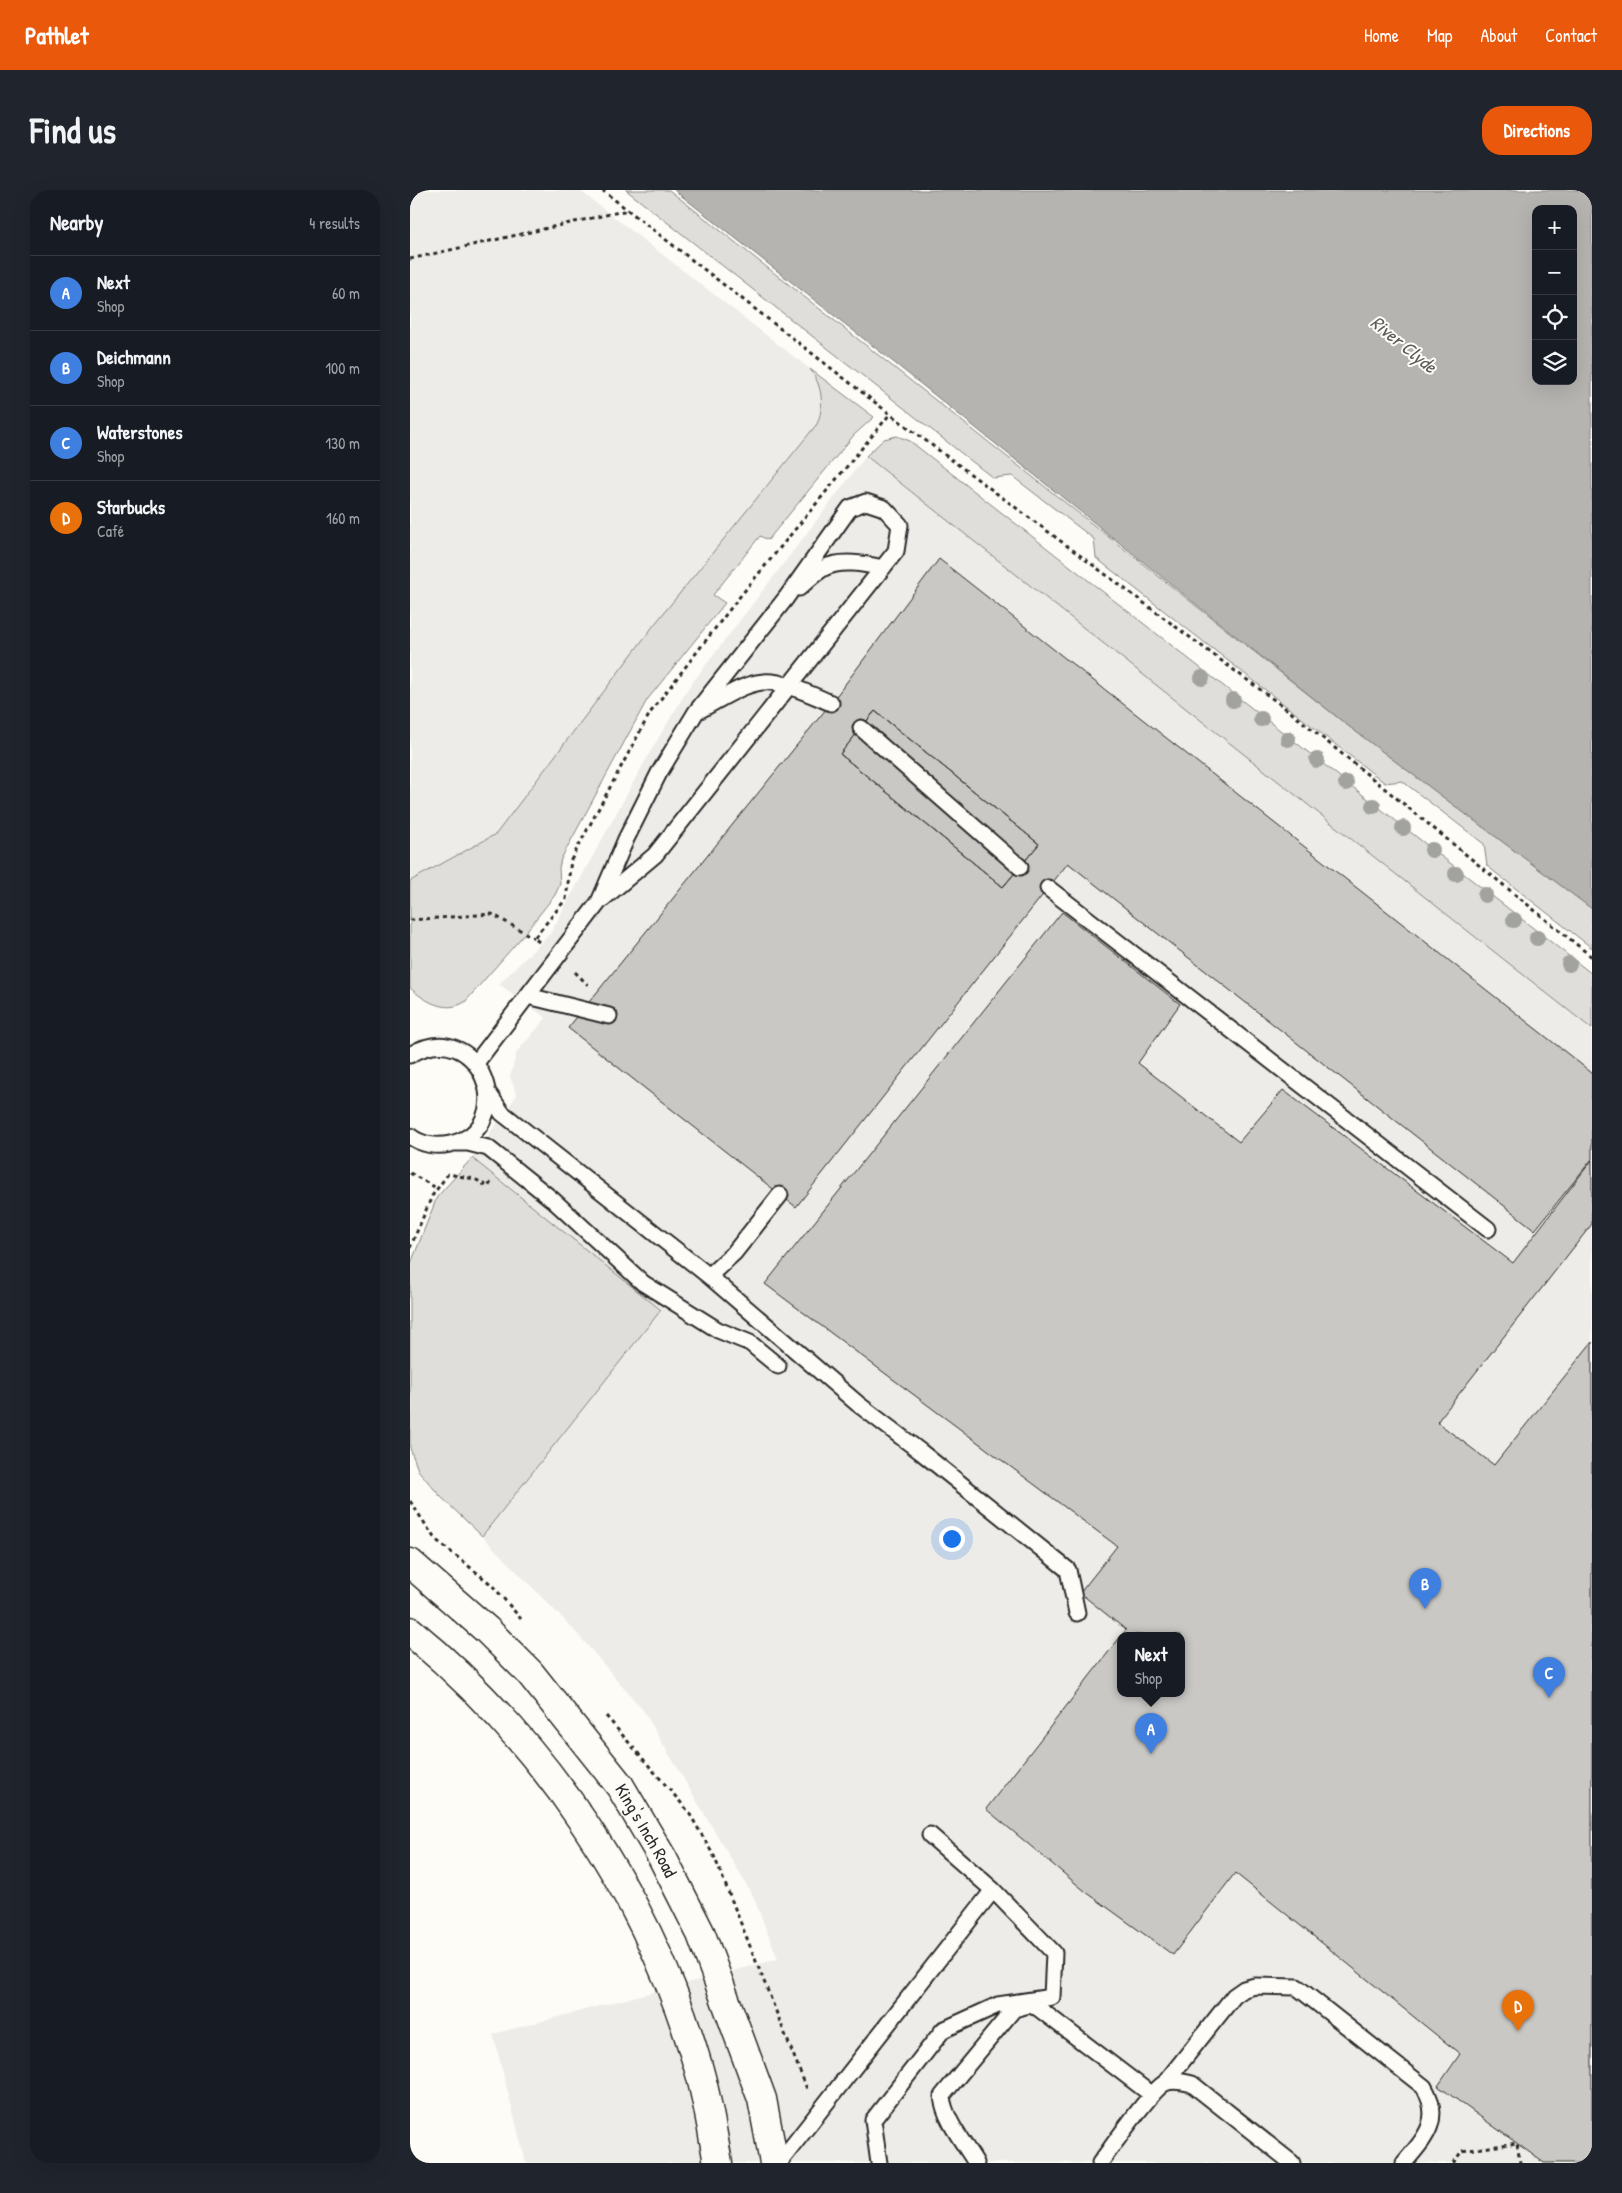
<!DOCTYPE html>
<html lang="en">
<head>
<meta charset="utf-8">
<style>
  :root { --surface:#171b24; --page:#20242c; --text:#f1f3f6; --muted:#9ea1a6; --line:#363941; --accent:#ea580c }
  body { margin:0; font-family:"Patrick Hand",sans-serif; background:var(--page); color:var(--text) }
  .controls { position:absolute; right:15px; top:15px; display:grid; overflow:hidden; border-radius:10px; box-shadow:0 5px 20px #0002 }
  .controls button { width:45px; height:45px; display:grid; place-items:center; padding:0; border:0; border-bottom:1px solid var(--line); background:var(--surface); color:var(--text); font:25px sans-serif }
  .you { position:absolute; left:541px; top:1348px; width:18px; height:18px; margin:-12px; border:4px solid #fff; border-radius:50%; background:#1a73e8; box-shadow:0 0 0 8px #1a73e833 }
  .badge { display:grid; place-items:center; width:32px; height:32px; border-radius:50%; background:var(--accent); color:#fff; font-size:16px; font-weight:700 }
  .pin { position:absolute; translate:-50% -41px; filter:drop-shadow(0 1px 2px #0008) }
  .pin::after { content:''; position:absolute; top:26px; width:18px; height:15px; background:inherit; clip-path:polygon(0 0,100% 0,50% 100%) }
  .popup { position:absolute; left:707px; top:1442px; width:68px; height:65px; box-sizing:border-box; display:grid; place-content:center; border-radius:10px; background:var(--surface); filter:drop-shadow(0 1px 4px #0005); font-size:16px; white-space:nowrap; color:var(--muted) }
  .popup b { font-size:19px; color:var(--text) }
  .popup::after { content:''; position:absolute; left:50%; top:100%; margin-left:-10px; border:10px solid transparent; border-top-color:var(--surface) }
  .list { margin:0; padding:0; list-style:none }
  h2 { display:flex; justify-content:space-between; align-items:center; height:65px; margin:0; padding:0 20px; font-size:21px }
  h2 small { font-size:16px; font-weight:400; color:var(--muted) }
  .list li { display:grid; grid-template-columns:32px 1fr auto; gap:15px; align-items:center; box-sizing:border-box; height:75px; padding:0 20px; border-top:1px solid var(--line) }
  .list b { display:block; font-size:19px; white-space:nowrap }
  .list p { margin:0; font-size:16px; white-space:nowrap; color:var(--muted) }
  .list em { font-size:16px; font-style:normal; color:var(--muted) }
  .icon { flex:none; width:28px; height:28px; fill:none; stroke:currentColor; stroke-width:2; stroke-linecap:round; stroke-linejoin:round }
  .map { position:relative; flex:none; width:1182px; height:1973px; overflow:hidden; border-radius:20px }
  header { display:flex; align-items:center; gap:30px; box-sizing:border-box; height:70px; padding:0 25px; background:var(--accent); color:#fff }
  header strong { font-size:24px }
  nav { display:flex; gap:28px; margin-inline-start:auto; font-size:18px }
  .intro { display:flex; align-items:center; justify-content:space-between; box-sizing:border-box; height:120px; padding:0 30px }
  h1 { margin:0; font-size:35px }
  .button { padding:12px 22px; border-radius:20px; background:var(--accent); color:#fff; font-size:18px; font-weight:700 }
  main { display:flex; gap:30px; padding:0 30px }
  aside { flex:1; background:var(--surface); border-radius:20px; box-shadow:0 5px 20px #0002 }
  .map>svg:first-child { display:block }
  .built { fill:#edece8; fill-rule:evenodd }
  .green { fill:#dfdeda; stroke:#858482 }
  .water { fill:#b5b4b1; stroke:#7e7d7b; fill-rule:evenodd }
  .building { fill:#c9c8c4; stroke:#2b2b2b; fill-rule:evenodd }
  .lines { fill:none; stroke-linecap:round; stroke-linejoin:round }
  .lane-casing { stroke:#2b2b2b; stroke-width:19 }
  .secondary-casing { stroke:#2b2b2b; stroke-width:31 }
  .path { stroke:#2b2b2b; stroke-width:3; stroke-dasharray:4 4; stroke-linecap:butt }
  .lane { stroke:#fdfcf7; stroke-width:15 }
  .secondary { stroke:#fdfcf7; stroke-width:28 }
  .tree { fill:#a2a29f }
  .labels { text-anchor:middle; stroke-width:4; stroke-linejoin:round; paint-order:stroke }
  .street-label { font-size:18px; fill:#2b2b2b; stroke:#fdfcf7 }
  .water-label { font-size:19px; font-style:italic; fill:#5b5b5a; stroke:#fdfcf7 }
</style>
</head>
<body>
<header>
<strong>Pathlet</strong>
<nav><a>Home</a><a>Map</a><a>About</a><a>Contact</a></nav>
</header>
<div class="intro"><h1>Find us</h1><a class="button">Directions</a></div>
<main>
<aside>
<h2>Nearby<small>4 results</small></h2>
<ul class="list">
<li><span class="badge" style="background:#3f7fe0">A</span><div><b>Next</b><p>Shop</p></div><em>60 m</em></li>
<li><span class="badge" style="background:#3f7fe0">B</span><div><b>Deichmann</b><p>Shop</p></div><em>100 m</em></li>
<li><span class="badge" style="background:#3f7fe0">C</span><div><b>Waterstones</b><p>Shop</p></div><em>130 m</em></li>
<li><span class="badge" style="background:#e8710a">D</span><div><b>Starbucks</b><p>Café</p></div><em>160 m</em></li>
</ul>
</aside>
<div class="map">
<svg width="1182" height="1973" viewBox="0 0 1182 1973">
  <rect width="100%" height="100%" fill="#fdfcf7"/>
  <filter id="ink" filterUnits="userSpaceOnUse"><feTurbulence type="fractalNoise" baseFrequency=".02" numOctaves="2"/><feDisplacementMap in="SourceGraphic" scale="10" xChannelSelector="R" yChannelSelector="G"/><feConvolveMatrix kernelMatrix="1 2 1 2 8 2 1 2 1" color-interpolation-filters="sRGB"/></filter>
  <g filter="url(#ink)">
    <path class="built" d="M0,0H169L400,179L408,189L411,199L412,223L408,234L244,435L86,644L0,691Z
      M456,266L1182,839V1973H116L83,1844L368,1769L343,1706L233,1520L164,1440L72,1346L251,1120L62,968L107,905L100,887L107,862L136,828L89,794L140,744L239,564L279,497ZM711,1445H771V1503H711Z"/>
    <path class="green" d="M216,0H259L937,535L1182,719V758L1077,676L1074,654L992,591L975,593L686,368L684,349L602,286L583,288Z
      M400,179L464,227L444,245L358,350L350,346L303,405L315,413L237,510L151,669L149,678L150,694L145,705L110,749L55,812C35,824 15,811 0,798V691L86,644L244,435L407,234C415,215 412,195 400,179Z
      M487,246L500,251L1182,784V839L456,266L474,249Z
      M62,968L251,1120L72,1346L30,1306L8,1280L0,1258V1076L27,1007Z"/>
    <path class="water" d="M264,0H1182V719L937,535L482,171ZM1126,19H1163V191H1126Z"/>
    <path class="building" d="M529,369L1182,883V969L1125,1040L658,673L386,1017L158,838L421,513ZM465,521L629,654L593,697L430,564Z
      M465,521L629,654L593,697L430,564Z
      M652,722L770,814L728,873L829,952L873,900L1103,1073L1182,970V1034L1027,1232L1084,1275L1182,1152V1973H1134L1028,1896L1050,1864L825,1683L763,1765L676,1702L576,1619L711,1446V1503H771V1445H712L716,1440L670,1403L707,1356L355,1094Z"/>
    <g class="lines">
      <g class="lane-casing">
        <path id="lane" d="M389,398C397,391 405,383 414,378C431,369 455,374 473,378
          M290,520C310,510 338,489 362,492C382,495 402,505 421,513
          M451,538L610,677
          M638,698L1078,1039
          M118,806L199,826
          M0,865C69,822 113,938 40,954C27,957 11,955 0,946
          M66,873L189,712L216,649L249,583L286,522L376,408L440,318L456,312L474,318L490,335L486,361L245,665L189,712
          M79,904L92,923L299,1086L448,1214L511,1262L658,1380L667,1423
          M45,953H58L78,958L143,1010L233,1093L308,1140L340,1153L368,1176
          M299,1086L324,1063L370,1005
          M755,1893L824,1806L834,1799L845,1796L887,1797L1014,1897C1033,1930 1015,1948 994,1973
          M369,1973L583,1700L520,1645
          M469,1973L463,1930L533,1840L588,1815L642,1807L644,1763L583,1700
          M566,1973C554,1953 534,1929 532,1906L604,1819L619,1815L628,1818L742,1905
          M690,1973C702,1957 741,1900 755,1893C763,1889 774,1892 782,1894L882,1973"/>
      </g>
      <g class="secondary-casing">
        <g id="secondary">
          <path id="s1" d="M0,1373L77,1440L120,1483L210,1596L253,1669L291,1744L352,1909L364,1973"/>
          <path d="M0,1441C135,1553 238,1704 287,1873C297,1905 302,1940 308,1973"/>
        </g>
      </g>
      <path class="path" d="M192,0L480,224L883,524L1182,767
        M0,69L218,20
        M0,730L82,724L124,748
        M129,752L124,748L156,709L161,670L240,523L327,410L480,224
        M165,782L178,795
        M0,983L28,999
        M0,1058L22,1006L38,984L65,989L78,997L81,992
        M0,1311L25,1349L82,1395L111,1429
        M196,1526L278,1621L304,1666L397,1899
        M1043,1973L1052,1961L1107,1953L1110,1973"/>
      <use href="#lane" class="lane"/>
      <use href="#secondary" class="secondary"/>
    </g>
    <g class="tree">
      <circle cx="792" cy="488" r="8"/>
      <circle cx="823" cy="510" r="8"/>
      <circle cx="851" cy="529" r="8"/>
      <circle cx="878" cy="549" r="8"/>
      <circle cx="907" cy="570" r="8"/>
      <circle cx="936" cy="593" r="8"/>
      <circle cx="963" cy="616" r="8"/>
      <circle cx="993" cy="638" r="8"/>
      <circle cx="1022" cy="660" r="8"/>
      <circle cx="1046" cy="684" r="8"/>
      <circle cx="1075" cy="705" r="8"/>
      <circle cx="1104" cy="730" r="8"/>
      <circle cx="1127" cy="748" r="8"/>
      <circle cx="1159" cy="774" r="8"/>
    </g>
  </g>
  <g class="labels">
    <g class="street-label">
      <text dy="6" stroke="none"><textPath href="#s1" startOffset="359">King's Inch Road</textPath></text>
    </g>
    <g class="water-label">
      <text transform="translate(994 154) rotate(39)" y="7">River Clyde</text>
    </g>
  </g>
</svg>
<div class="controls">
<button>+</button>
<button>−</button>
<button><svg class="icon" aria-label="locate" viewBox="0 0 24 24"><circle cx="12" cy="12" r="6"/><path d="M12 2v4M12 18v4M2 12h4M18 12h4"/></svg></button>
<button><svg class="icon" aria-label="layers" viewBox="0 0 24 24"><path d="M12 4l9 5-9 5-9-5zM3 14l9 5 9-5"/></svg></button>
</div>
<div class="you"></div>
<div class="pin badge" style="left:741px;top:1564px;background:#3f7fe0">A</div>
<div class="popup"><b>Next</b>Shop</div>
<div class="pin badge" style="left:1015px;top:1419px;background:#3f7fe0">B</div>
<div class="pin badge" style="left:1139px;top:1508px;background:#3f7fe0">C</div>
<div class="pin badge" style="left:1108px;top:1841px;background:#e8710a">D</div>
</div>
</main>
</body>
</html>
